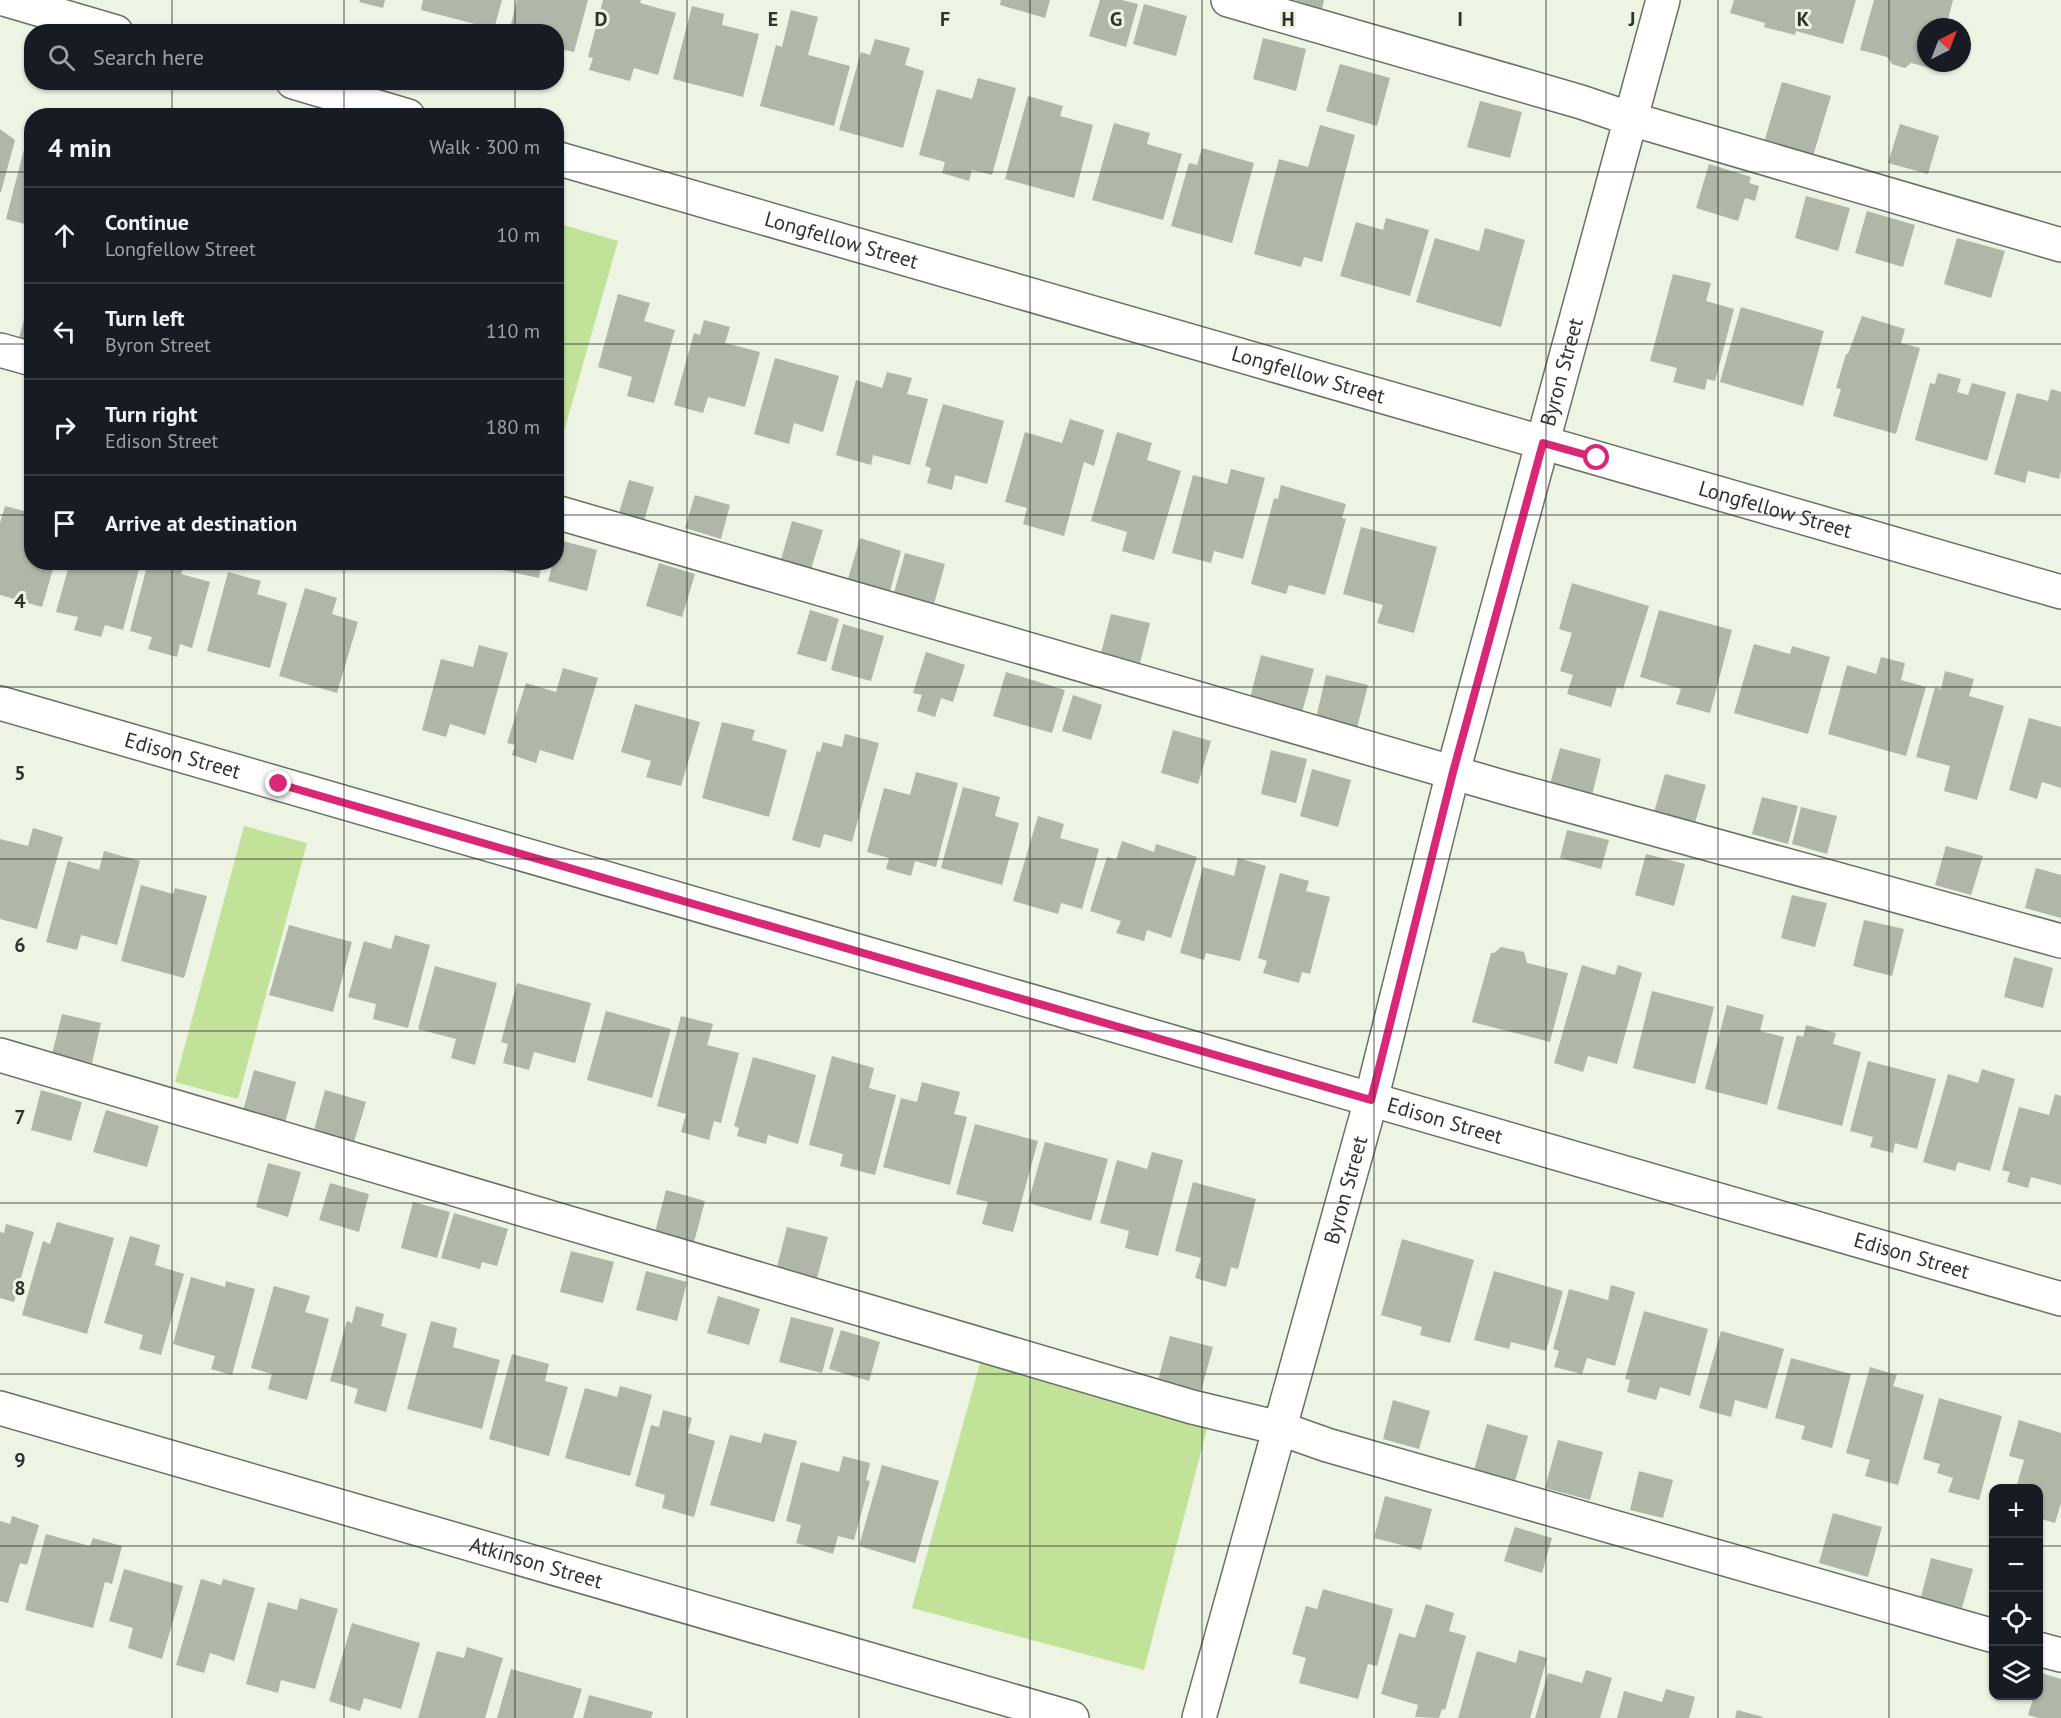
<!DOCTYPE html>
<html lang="en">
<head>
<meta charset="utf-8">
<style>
  :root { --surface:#171b24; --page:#242831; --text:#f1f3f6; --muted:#9ea1a6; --line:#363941 }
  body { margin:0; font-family:"PT Sans",sans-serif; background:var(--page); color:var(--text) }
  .controls { position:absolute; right:18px; bottom:18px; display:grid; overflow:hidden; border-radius:12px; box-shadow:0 2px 4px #0004 }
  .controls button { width:54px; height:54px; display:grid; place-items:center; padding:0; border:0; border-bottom:2px solid var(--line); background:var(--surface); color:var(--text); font:30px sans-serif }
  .compass { position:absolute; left:1917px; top:18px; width:54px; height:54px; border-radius:50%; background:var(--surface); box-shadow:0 2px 4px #0004; rotate:42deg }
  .stop { position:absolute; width:18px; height:18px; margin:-14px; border:4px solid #db2777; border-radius:50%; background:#fff }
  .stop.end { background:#db2777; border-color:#fff; box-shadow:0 2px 6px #0008 }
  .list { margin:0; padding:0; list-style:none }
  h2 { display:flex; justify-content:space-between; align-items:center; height:78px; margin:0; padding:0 24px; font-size:26px }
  h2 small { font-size:20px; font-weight:400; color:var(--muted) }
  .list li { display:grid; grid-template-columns:39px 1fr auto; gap:18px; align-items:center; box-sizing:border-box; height:96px; padding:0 24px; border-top:2px solid var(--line) }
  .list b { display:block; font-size:22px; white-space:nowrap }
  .list p { margin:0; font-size:20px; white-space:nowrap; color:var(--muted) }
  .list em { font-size:20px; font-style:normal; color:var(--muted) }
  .icon { flex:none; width:33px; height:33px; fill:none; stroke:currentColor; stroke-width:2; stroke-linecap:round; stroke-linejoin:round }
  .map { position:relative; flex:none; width:2061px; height:1718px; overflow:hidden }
  .search { position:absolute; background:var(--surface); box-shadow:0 2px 4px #0004; left:24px; top:24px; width:540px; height:66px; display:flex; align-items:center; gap:15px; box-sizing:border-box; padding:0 21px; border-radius:24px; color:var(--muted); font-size:22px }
  .panel { position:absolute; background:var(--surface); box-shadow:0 2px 4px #0004; left:24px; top:108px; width:540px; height:462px; border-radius:24px }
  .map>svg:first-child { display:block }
  .grass { fill:#c3e299 }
  .building { fill:#b1b7a8 }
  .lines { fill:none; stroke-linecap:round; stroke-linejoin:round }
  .minor-casing { stroke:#697062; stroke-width:36 }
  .minor { stroke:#fff; stroke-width:33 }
  .route { stroke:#db2777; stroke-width:8 }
  .grid { fill:none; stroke:#30332d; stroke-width:1.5; stroke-opacity:0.55 }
  .labels { text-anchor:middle; stroke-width:6; stroke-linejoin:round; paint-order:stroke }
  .street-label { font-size:21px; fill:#30332d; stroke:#edf4e4 }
  .grid-label { font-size:20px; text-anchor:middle; font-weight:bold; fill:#30332d; stroke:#edf4e4; stroke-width:6; stroke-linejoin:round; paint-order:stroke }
</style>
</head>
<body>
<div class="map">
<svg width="2061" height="1718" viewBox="0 0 2061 1718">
  <rect width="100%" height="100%" fill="#edf4e4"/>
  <path class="grass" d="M557,223L618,241L557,456L556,223Z
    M244,826L307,843L238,1099L175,1082Z
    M980,1363L1208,1425L1144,1670L912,1608Z"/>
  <path class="building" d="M360,0H385L383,8L359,2Z
    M423,0H502L494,29L421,10Z
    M517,0H588L574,52L560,49L556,59V32H509Z
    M603,0H641L640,3L676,13L658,75L634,68L630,81L589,70L593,58L588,57Z
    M1001,0H1050L1045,18L1000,5Z
    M1100,0H1122L1138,4L1126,47L1089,36Z
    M1294,0H1324L1322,9Z
    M1734,0H1856L1843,44L1796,31L1795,35L1764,27L1765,23L1730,13Z
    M1874,0H1953L1946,27H1926V63H1936L1934,69L1911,63L1905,68L1892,64L1887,57L1860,50Z
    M1144,4L1187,16L1176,56L1133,44Z
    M692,6L724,14L722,25L759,34L743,97L673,79Z
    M791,10L818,17L808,55L850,66L834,126L760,106L776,45L782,47Z
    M1263,38L1306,49L1296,91L1253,79Z
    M875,39L910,48L905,65L924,71L903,148L839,130L861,52L870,55Z
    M1340,64L1390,78L1377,126L1326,111Z
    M978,78L1016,88L992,175L972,170L969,181L942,173L945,162L919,155L937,89L972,99Z
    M1782,82L1831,96L1813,156L1764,142Z
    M1028,96L1063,106L1060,116L1093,125L1074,198L1005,179Z
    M1480,101L1522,112L1510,158L1467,147Z
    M1114,123L1150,133L1147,144L1182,154L1163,220L1092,200Z
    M1900,124L1939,136L1928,174L1888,163Z
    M1320,125L1355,135L1322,262L1304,257L1301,267L1254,254L1279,159L1308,167Z
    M0,129L15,140L1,192H0Z
    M27,138L32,140V226L6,219Z
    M1202,148L1254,163L1232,243L1171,226L1189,163L1197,165Z
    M1709,164L1751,177L1749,183L1759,186L1755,201L1745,198L1738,221L1696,208Z
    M1806,196L1850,208L1838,251L1795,238Z
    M1867,211L1915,225L1903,267L1855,253Z
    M1386,218L1429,230L1410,296L1340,276L1356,222L1383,230Z
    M1485,228L1525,240L1501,327L1416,302L1435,238L1479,251Z
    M1957,238L2005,251L1991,298L1944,284Z
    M1673,274L1711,283L1706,301L1734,309L1715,381L1707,379L1705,390L1673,382L1677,368L1650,361Z
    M618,294L650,303L644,321L675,330L654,403L627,396L632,377L598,367Z
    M30,297H32V345L18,342Z
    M1741,307L1824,331L1803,406L1720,382Z
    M1862,316L1905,329L1901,343L1920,348L1896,434L1833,416L1841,389L1836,388L1846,354H1848Z
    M704,320L730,327L725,343L760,352L745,407L708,397L703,413L674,405L694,333L700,335Z
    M775,358L839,376L823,432L794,423L789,444L754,434Z
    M887,372L912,378L907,394L928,399L910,465L873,455L871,465L836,455L856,380L882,388Z
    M1938,373L1961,379L1957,392L1968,395L1972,383L2006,392L1987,461L1915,440L1930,383L1935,384Z
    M2051,389L2061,392V471L2059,479L2028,471L2025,483L1994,474L2017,393L2048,401Z
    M943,404L1004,421L987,484L955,475L952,490L927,483L931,468L925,466Z
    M1070,419L1104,430L1094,466L1084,462L1064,536L1023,524L1027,508L1005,502L1025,432L1062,443Z
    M1117,432L1152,443L1147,460L1181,471L1154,560L1122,551L1127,532L1091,521Z
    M1231,469L1265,478L1243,559L1214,551L1211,563L1172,553L1193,475L1227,484Z
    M629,480L654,487L643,524L618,516Z
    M1281,485L1346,504L1342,518L1346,519L1325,595L1289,585L1286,594L1251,584L1274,498L1278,499Z
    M695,495L730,505L721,539L685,528Z
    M5,506L32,513V562H55L42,607L0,595V523Z
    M792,521L823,530L810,572L780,563Z
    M1361,527L1437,547L1414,633L1377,623L1383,605L1343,594Z
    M860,538L901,551L890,591L848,579Z
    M559,540L597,550L587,591L548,581L553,562H556Z
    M905,553L945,564L934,604L894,593Z
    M70,562H103L102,565L105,566L106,562H141L123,630L105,625L101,637L74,630L78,617L56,612Z
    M148,562H184L181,574L210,582L192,648L180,644L177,657L148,649L152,637L130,631Z
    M504,562H542L539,578L502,570Z
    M659,563L695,574L682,617L646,606Z
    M228,572L261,581L257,594L287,603L270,668L207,651Z
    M1572,583L1649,606L1623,689L1617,687L1611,707L1567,694L1573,675L1560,671L1572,633L1559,629Z
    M305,588L337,598L332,614L358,622L337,693L279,676Z
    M810,610L839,619L826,662L797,654Z
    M1659,610L1732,630L1710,713L1676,704L1681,689L1640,677Z
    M1111,614L1150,623L1140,663L1101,653Z
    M843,624L884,636L871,681L831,670Z
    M1754,644L1790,654L1792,646L1830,657L1808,734L1734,713Z
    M479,645L508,653L485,735L450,724L446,737L422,730L441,659L473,667Z
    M926,652L965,665L953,702L941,698L935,717L917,711L922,695L913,693Z
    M1261,655L1314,669L1301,716L1249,702Z
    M1881,657L1905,663L1901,680L1926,687L1906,756L1828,734L1847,665L1876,674Z
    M563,668L598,678L573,760L540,750L536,763L512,755L515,745L507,743L526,683L556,692Z
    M1945,671L1974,679L1969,696L2004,706L1977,800L1944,791L1950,766L1916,757L1935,687L1941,689Z
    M1006,672L1065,690L1052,733L993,716Z
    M1326,675L1368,685L1357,728L1316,718Z
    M1073,695L1102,705L1091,740L1062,731Z
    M635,704L700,722L681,786L646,777L651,761L621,752Z
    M2029,718L2061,727V788L2042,782L2037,799L2009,790Z
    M722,722L755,730L752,740L787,750L769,817L702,798Z
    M1173,730L1211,741L1198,784L1161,773Z
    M845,734L879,743L852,842L824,834L820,848L792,840L817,751L820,752L823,742L842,747Z
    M1560,748L1601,759L1592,795L1550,784Z
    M1271,750L1307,759L1296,803L1261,794Z
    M1312,769L1351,780L1338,827L1300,816Z
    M916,772L958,783L936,867L915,861L911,876L886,869L889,858L867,852L884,788L910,795Z
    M1665,774L1706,785L1695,823L1654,812Z
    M963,787L1000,797L995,816L1019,823L1002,885L941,868Z
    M1762,797L1798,806L1788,844L1752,834Z
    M1801,807L1837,816L1827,854L1792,844Z
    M1038,816L1064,824L1060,838L1099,849L1082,909L1061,903L1058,914L1013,901Z
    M33,828L63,837L37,929L0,919V839L28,846Z
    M1567,830L1609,840L1601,869L1560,858Z
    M1122,841L1154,852L1156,844L1197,857L1171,938L1147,930L1144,941L1116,933L1121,921L1090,911L1107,857L1116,860Z
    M1946,846L1983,856L1971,895L1935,885Z
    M104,851L140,861L117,945L81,935L77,950L46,942L68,861L99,870Z
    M1646,854L1685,864L1674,906L1635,895Z
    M1238,858L1266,866L1240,961L1206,953L1204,960L1180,953L1203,867L1234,876Z
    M2036,868L2061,875V918L2025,908Z
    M1280,873L1309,881L1306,891L1330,897L1310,974L1302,972L1299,983L1263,973L1267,961L1258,958Z
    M141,885L173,894L175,888L207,896L184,978L121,961Z
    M1792,895L1827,903L1815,947L1781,938Z
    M1864,920L1904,929L1892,976L1853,966Z
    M289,925L352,942L333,1012L269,995Z
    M395,935L430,945L408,1028L373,1019L376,1004L348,997L364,941L391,949Z
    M1501,947L1524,952L1527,963L1568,973L1550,1042L1472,1022L1491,953H1494Z
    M2014,957L2053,968L2043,1008L2004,997Z
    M1582,965L1615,975L1618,965L1642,973L1617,1064L1588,1056L1583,1072L1554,1063Z
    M435,966L497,983L475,1065L451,1058L456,1039L418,1029Z
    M517,983L591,1003L575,1063L534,1052L529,1070L503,1063L508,1044L501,1042Z
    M1652,991L1714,1007L1695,1084L1633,1068Z
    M1727,1005L1764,1015L1760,1031L1784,1037L1767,1105L1705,1089Z
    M606,1011L671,1029L652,1098L587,1080Z
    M62,1014L101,1023L92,1063L52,1054Z
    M681,1016L713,1024L707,1045L739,1053L721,1123L714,1121L709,1140L681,1132L686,1114L657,1106Z
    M1806,1025L1836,1033L1833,1044L1861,1052L1842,1126L1777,1109L1797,1035L1803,1037Z
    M832,1056L874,1068L869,1088L896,1095L875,1175L840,1166L843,1154L809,1145Z
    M753,1057L816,1075L798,1144L768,1135L766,1144L737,1136L739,1128L734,1126Z
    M1868,1061L1936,1079L1917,1149L1895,1143L1893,1153L1870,1147L1873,1137L1850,1131Z
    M1982,1069L2015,1079L1990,1171L1958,1162L1955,1171L1923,1162L1948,1074L1978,1083Z
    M254,1070L296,1082L285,1123L243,1111Z
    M922,1082L960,1092L954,1114L967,1117L950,1185L883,1167L901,1098L917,1102Z
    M41,1090L82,1102L71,1141L31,1130Z
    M325,1090L366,1102L354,1142L314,1130Z
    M2055,1094L2061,1096V1185L2031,1177L2028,1188L2007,1182L2010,1172L2002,1170L2019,1107L2049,1115Z
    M106,1110L159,1126L147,1167L93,1152Z
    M975,1124L1038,1141L1013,1232L982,1224L988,1202L956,1194Z
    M1045,1142L1108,1159L1091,1221L1028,1203Z
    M1152,1152L1183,1160L1158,1256L1125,1248L1129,1231L1100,1223L1117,1160L1147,1169Z
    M268,1163L301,1172L288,1217L256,1207Z
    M1193,1182L1256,1199L1238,1269L1231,1267L1226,1287L1195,1278L1201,1258L1175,1251Z
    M330,1183L369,1194L359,1232L319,1220Z
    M666,1190L705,1201L694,1242L655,1232Z
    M413,1202L450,1212L437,1258L401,1248Z
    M454,1213L508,1229L497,1266L482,1262L480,1269L441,1258Z
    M57,1222L114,1238L87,1334L22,1315L43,1241L50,1244Z
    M6,1224L34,1232L14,1302L0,1298V1232L4,1233Z
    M787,1227L828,1237L817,1278L777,1267Z
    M130,1236L160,1245L155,1265L184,1274L161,1355L139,1349L143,1335L104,1323Z
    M1402,1239L1474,1260L1450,1343L1420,1335L1422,1327L1381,1315Z
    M571,1251L614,1262L603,1303L560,1292Z
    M646,1271L687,1282L677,1321L636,1310Z
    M1494,1271L1563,1291L1546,1351L1511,1342L1509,1349L1474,1340Z
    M191,1277L225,1287L226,1281L255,1289L232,1375L211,1369L215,1356L173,1344Z
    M1611,1285L1635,1292L1615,1366L1587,1358L1582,1374L1554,1367L1559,1351L1553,1349L1569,1289L1608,1300Z
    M274,1286L310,1296L305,1312L329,1319L307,1400L268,1389L272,1374L251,1368Z
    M718,1296L760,1309L749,1345L707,1333Z
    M356,1306L384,1314L381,1326L407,1334L386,1412L354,1403L358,1389L330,1381L347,1321L352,1323Z
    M1644,1311L1708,1329L1690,1396L1660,1387L1656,1400L1627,1392L1630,1380L1625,1379Z
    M791,1317L834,1328L822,1373L779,1362Z
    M431,1321L457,1328L453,1347L500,1360L482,1429L407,1409Z
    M841,1330L880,1342L869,1381L829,1369Z
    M1721,1331L1784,1349L1767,1409L1735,1400L1731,1417L1699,1408Z
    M1170,1336L1213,1347L1201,1391L1158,1380Z
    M512,1354L549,1364L545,1381L568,1387L549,1456L489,1439Z
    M1791,1358L1851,1374L1832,1448L1801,1439L1805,1426L1775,1418Z
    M1870,1367L1897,1375L1893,1386L1924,1395L1898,1485L1865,1476L1870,1460L1846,1453Z
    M620,1386L652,1395L630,1476L565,1458L585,1388L617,1397Z
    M1939,1398L2002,1416L1979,1500L1948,1492L1953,1478L1937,1473L1940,1464L1923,1459Z
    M1393,1400L1430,1411L1419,1449L1383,1439Z
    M663,1410L692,1418L688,1433L715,1441L694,1517L662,1508L665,1495L635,1486L651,1425L659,1427Z
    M2019,1420L2061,1433V1503L2055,1523L2038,1518V1488H2016L2024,1460L2009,1456Z
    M1487,1424L1528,1436L1515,1481L1474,1470Z
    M764,1433L797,1441L774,1522L710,1505L730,1435L761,1443Z
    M1558,1440L1603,1452L1590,1500L1545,1488Z
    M843,1456L870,1463L866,1480L870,1481L854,1540L838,1536L833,1554L796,1543L801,1525L786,1521L801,1462L839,1472Z
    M882,1465L939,1481L915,1563L859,1546Z
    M1639,1471L1673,1480L1663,1518L1630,1510Z
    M1385,1496L1432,1509L1421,1550L1374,1538Z
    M1833,1513L1882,1527L1868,1577L1819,1563Z
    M12,1516L39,1525L27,1565L20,1563L8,1603L0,1601V1521L10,1524Z
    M1515,1527L1552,1538L1542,1573L1504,1561Z
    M46,1534L90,1546L93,1538L122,1546L112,1584L105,1582L93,1628L25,1610Z
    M1931,1558L1973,1569L1962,1608L1921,1597Z
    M124,1569L183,1586L162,1659L128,1648L133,1628L109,1621Z
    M201,1579L221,1585L223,1579L255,1588L234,1661L210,1653L204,1673L176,1665Z
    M1323,1589L1393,1609L1377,1666L1368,1664L1358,1699L1299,1683L1306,1658L1292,1654L1306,1606L1317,1609Z
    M300,1598L338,1609L315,1689L281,1680L278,1693L246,1684L268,1602L297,1610Z
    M1426,1604L1454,1613L1449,1631L1466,1636L1445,1710L1442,1709L1439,1718L1415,1717L1418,1705L1381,1694L1399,1633L1415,1638Z
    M352,1623L420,1643L401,1709L364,1698L360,1711L329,1701Z
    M467,1647L503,1658L485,1718H418L437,1651L464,1658Z
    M1519,1650L1547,1658L1530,1718H1458L1477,1651L1516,1663Z
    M511,1669L582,1689L573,1718H497Z
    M1586,1670L1612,1678L1600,1718H1535L1548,1673L1582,1683Z
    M2041,1673L2061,1679V1718H2038L2028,1715L2034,1696H2038Z
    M1666,1689L1695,1697L1689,1718H1617L1624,1691L1662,1702Z
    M589,1695L653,1712L651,1718H583Z
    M1737,1710L1763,1717V1718H1735Z"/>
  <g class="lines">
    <g class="minor-casing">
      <g id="minor">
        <path d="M7,0L116,32"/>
        <path d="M1228,0L1581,102L1631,119L2061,245"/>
        <path d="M293,82L408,116"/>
        <path id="s1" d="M556,158L2061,592"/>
        <path d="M0,350L32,359"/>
        <path d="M556,512L1506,788L2061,941"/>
        <path id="s2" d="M0,703L2061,1299"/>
        <path d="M0,1055L1192,1407L1279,1428L1327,1445L1994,1636"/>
        <path id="s3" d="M0,1408L1072,1718"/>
        <path d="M2038,1649L2061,1655"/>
        <path id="s4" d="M1199,1718L1371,1100L1453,772L1663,0"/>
      </g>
    </g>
    <use href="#minor" class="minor"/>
  </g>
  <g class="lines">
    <path class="route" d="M279,784L1371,1100L1453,772L1543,443L1597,458"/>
  </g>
  <path class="grid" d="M172,0V32M344,0V32M515,0V32M687,0V1718M859,0V1718M1030,0V1718M1202,0V1718M1374,0V1718M1546,0V1718M1718,0V1718M1889,0V1718M172,82V116M344,82V116M515,82V116M0,172H32M556,172H2061M0,344H32M556,344H2061M0,515H32M556,515H2061M172,562V1718M344,562V1718M515,562V1718M0,687H2061M0,859H2061M0,1031H2061M0,1203H2061M0,1374H2061M0,1546H1994M2038,1546H2061"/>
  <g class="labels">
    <g class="street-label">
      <text dy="7" stroke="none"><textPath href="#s1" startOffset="297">Longfellow Street</textPath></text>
      <text dy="7" stroke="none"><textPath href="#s4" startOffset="1394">Byron Street</textPath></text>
      <text dy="7" stroke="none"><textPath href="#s1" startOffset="783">Longfellow Street</textPath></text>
      <text dy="7" stroke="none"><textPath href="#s1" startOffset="1269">Longfellow Street</textPath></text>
      <text dy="7" stroke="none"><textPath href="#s2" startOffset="190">Edison Street</textPath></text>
      <text dy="7" stroke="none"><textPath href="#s2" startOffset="1504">Edison Street</textPath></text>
      <text dy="7" stroke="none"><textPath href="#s4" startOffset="548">Byron Street</textPath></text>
      <text dy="7" stroke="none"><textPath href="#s2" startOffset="1990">Edison Street</textPath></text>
      <text dy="7" stroke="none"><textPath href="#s3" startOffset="558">Atkinson Street</textPath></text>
    </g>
  </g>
  <g class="grid-label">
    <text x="601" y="26">D</text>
    <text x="773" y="26">E</text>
    <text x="945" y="26">F</text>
    <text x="1116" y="26">G</text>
    <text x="1288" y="26">H</text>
    <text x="1460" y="26">I</text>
    <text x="1632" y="26">J</text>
    <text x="1803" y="26">K</text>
    <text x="20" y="608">4</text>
    <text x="20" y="780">5</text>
    <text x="20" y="952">6</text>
    <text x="20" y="1124">7</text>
    <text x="20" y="1295">8</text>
    <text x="20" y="1467">9</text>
  </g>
</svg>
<div class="controls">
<button>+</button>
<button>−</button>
<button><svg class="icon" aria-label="locate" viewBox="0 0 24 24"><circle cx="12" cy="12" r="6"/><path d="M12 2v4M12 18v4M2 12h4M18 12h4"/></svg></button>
<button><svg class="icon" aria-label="layers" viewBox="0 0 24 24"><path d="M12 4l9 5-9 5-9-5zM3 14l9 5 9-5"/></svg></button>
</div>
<svg class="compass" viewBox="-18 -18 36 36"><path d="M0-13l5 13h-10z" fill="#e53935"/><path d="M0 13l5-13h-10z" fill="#9ea1a6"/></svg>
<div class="stop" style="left:1597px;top:458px"></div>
<div class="stop end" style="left:279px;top:784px"></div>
<div class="search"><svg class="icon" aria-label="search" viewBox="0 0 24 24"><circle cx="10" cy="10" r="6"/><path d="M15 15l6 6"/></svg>Search here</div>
<section class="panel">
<h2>4 min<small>Walk · 300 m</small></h2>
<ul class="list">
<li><svg class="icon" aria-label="ahead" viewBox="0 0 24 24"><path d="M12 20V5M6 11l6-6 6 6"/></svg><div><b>Continue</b><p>Longfellow Street</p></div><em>10 m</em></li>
<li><svg class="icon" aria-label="left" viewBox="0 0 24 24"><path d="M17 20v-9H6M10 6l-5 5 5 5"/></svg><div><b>Turn left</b><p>Byron Street</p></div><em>110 m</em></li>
<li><svg class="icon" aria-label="right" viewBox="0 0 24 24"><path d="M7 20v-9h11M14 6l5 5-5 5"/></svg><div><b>Turn right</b><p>Edison Street</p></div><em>180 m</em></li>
<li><svg class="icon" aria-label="arrive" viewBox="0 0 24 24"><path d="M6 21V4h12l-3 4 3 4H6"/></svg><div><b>Arrive at destination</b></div></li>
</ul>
</section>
</div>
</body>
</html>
